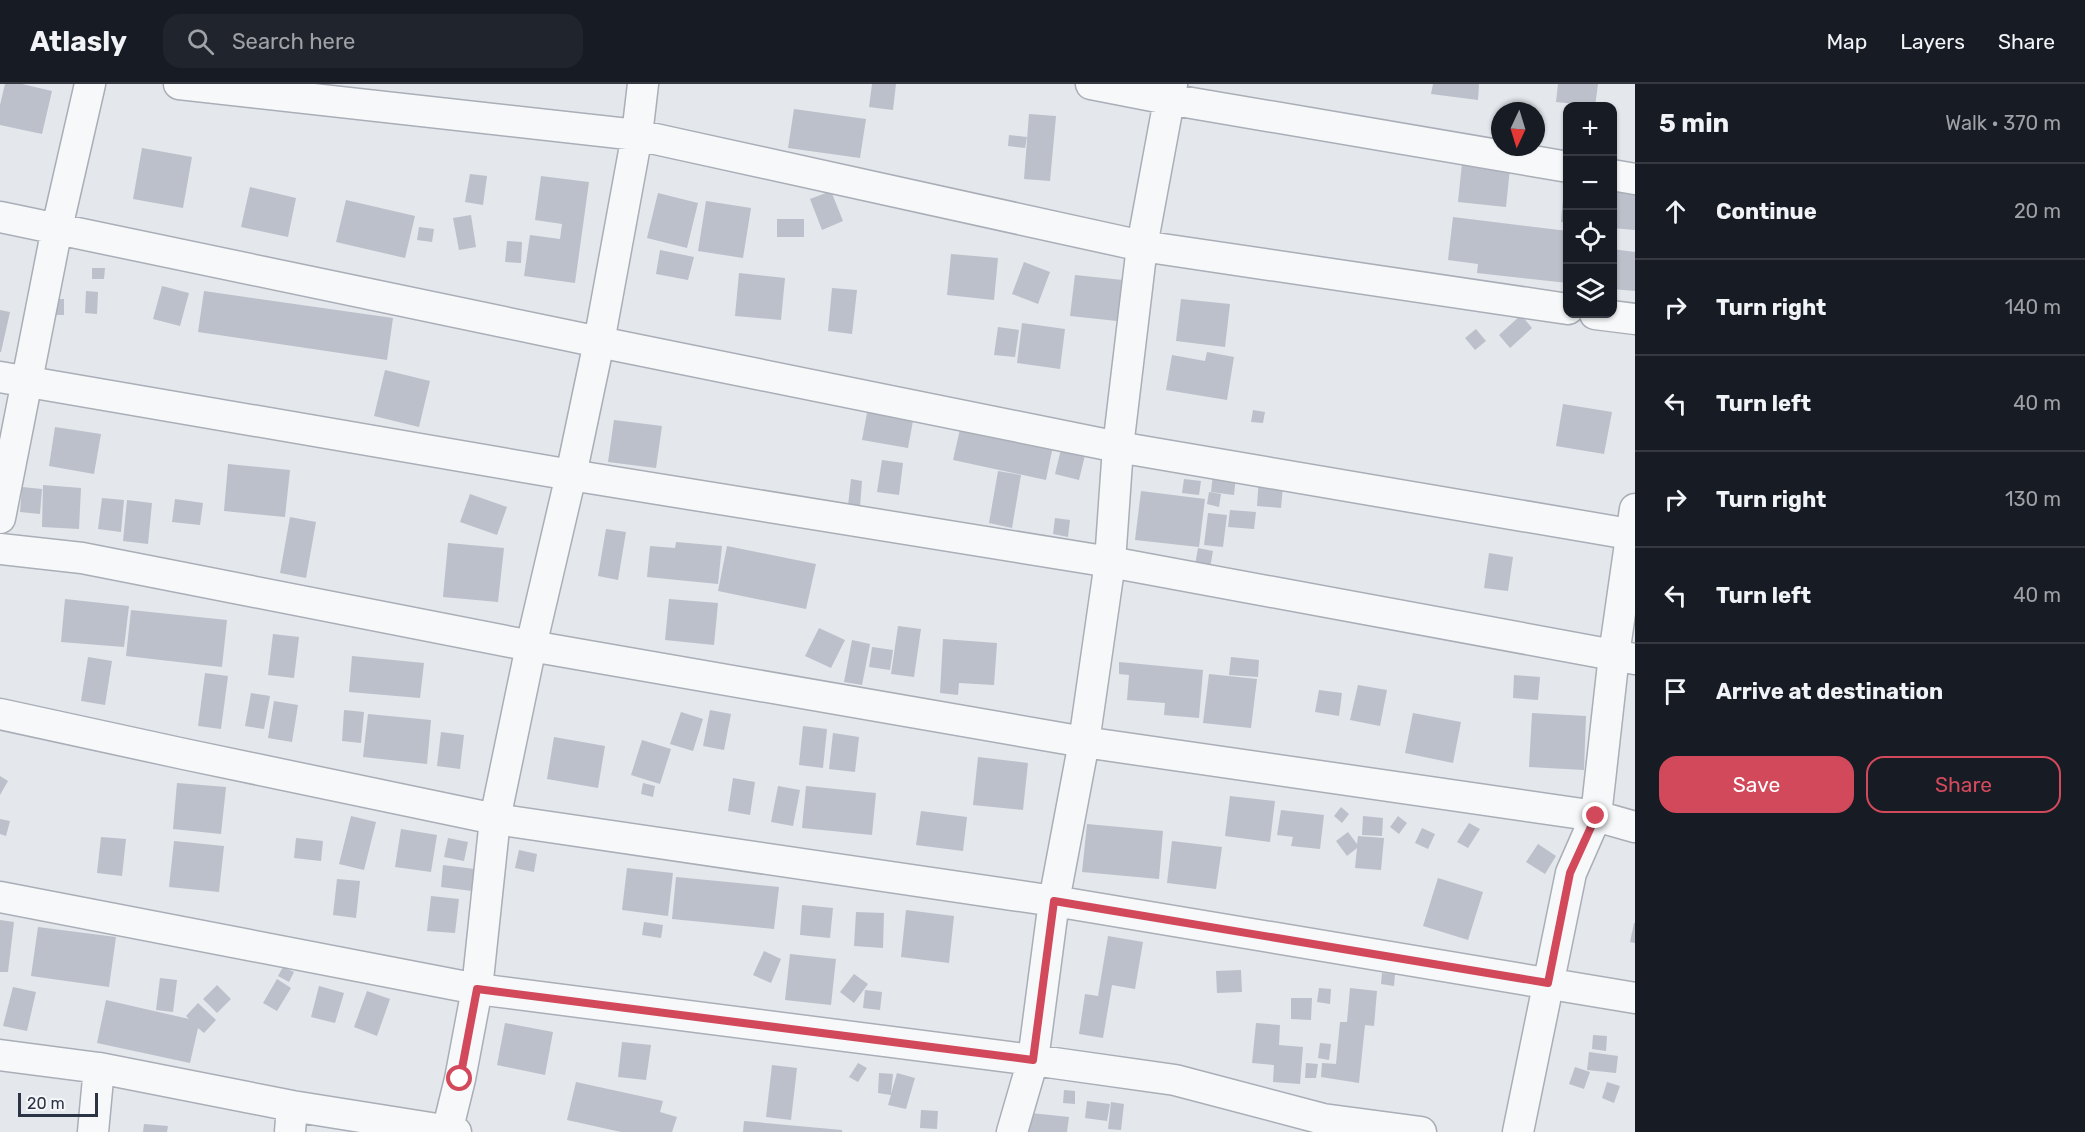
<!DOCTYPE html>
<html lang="en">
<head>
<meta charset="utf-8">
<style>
  :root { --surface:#171b24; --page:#20242c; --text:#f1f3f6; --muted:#9ea1a6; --line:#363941; --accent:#d1495b }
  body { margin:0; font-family:Rubik,sans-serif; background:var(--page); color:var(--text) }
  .controls { position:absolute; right:18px; top:18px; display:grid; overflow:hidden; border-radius:12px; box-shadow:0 2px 4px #0004 }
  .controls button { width:54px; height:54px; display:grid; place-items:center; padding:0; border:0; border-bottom:2px solid var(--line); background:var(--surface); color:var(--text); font:30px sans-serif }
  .compass { position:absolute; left:1491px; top:18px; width:54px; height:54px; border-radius:50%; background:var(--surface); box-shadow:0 2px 4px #0004; rotate:184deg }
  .scale { position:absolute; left:18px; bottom:15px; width:80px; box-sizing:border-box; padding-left:6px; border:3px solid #2b3445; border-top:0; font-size:16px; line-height:21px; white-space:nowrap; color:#2b3445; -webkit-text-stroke:4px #f4f6f9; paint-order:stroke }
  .stop { position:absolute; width:18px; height:18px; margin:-14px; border:4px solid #d1495b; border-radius:50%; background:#fff }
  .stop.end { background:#d1495b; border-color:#fff; box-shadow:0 2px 6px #0008 }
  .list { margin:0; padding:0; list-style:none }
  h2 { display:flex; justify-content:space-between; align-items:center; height:78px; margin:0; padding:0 24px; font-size:26px }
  h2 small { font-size:20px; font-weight:400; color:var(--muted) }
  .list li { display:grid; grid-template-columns:39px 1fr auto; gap:18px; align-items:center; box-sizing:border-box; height:96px; padding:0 24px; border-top:2px solid var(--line) }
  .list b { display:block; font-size:22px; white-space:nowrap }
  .list em { font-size:20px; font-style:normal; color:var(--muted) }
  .actions { display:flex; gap:12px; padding:18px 24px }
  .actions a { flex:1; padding:14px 0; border:2px solid var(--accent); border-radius:18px; text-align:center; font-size:21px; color:var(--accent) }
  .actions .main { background:var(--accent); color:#fff }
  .icon { flex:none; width:33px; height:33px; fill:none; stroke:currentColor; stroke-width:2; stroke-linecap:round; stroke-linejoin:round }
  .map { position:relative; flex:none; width:1635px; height:1048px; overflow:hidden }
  header { display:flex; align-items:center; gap:36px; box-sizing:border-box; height:84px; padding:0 30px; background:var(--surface); border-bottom:2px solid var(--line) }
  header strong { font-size:28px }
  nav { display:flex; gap:33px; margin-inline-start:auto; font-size:21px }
  .search { width:420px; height:54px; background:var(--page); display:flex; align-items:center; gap:15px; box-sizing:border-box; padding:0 21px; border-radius:18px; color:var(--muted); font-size:22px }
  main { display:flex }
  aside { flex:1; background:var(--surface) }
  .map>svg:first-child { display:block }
  .building { fill:#bbc0ca }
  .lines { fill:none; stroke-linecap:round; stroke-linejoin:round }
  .street-casing { stroke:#a9aeb7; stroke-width:33 }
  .street { stroke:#f7f8fa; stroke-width:30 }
  .route { stroke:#d1495b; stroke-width:8 }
</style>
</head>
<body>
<header>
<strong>Atlasly</strong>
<div class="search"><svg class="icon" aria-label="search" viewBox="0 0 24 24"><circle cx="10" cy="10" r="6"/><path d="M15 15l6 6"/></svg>Search here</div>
<nav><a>Map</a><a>Layers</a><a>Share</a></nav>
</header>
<main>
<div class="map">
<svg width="1635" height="1048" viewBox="0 0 1635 1048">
  <rect width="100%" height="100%" fill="#e4e7ec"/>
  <path class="building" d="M5,0H22L52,7L42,50L0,41V21Z
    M872,0H896L893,26L869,23Z
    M1433,0H1479L1478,16L1431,10Z
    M1558,0H1598L1595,22L1556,18Z
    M794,25L866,35L860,74L788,64Z
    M1029,30L1056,32L1050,97L1024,95Z
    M1009,51L1027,53L1025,64L1008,62Z
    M142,64L192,73L183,124L133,115Z
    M1462,79L1510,84L1506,123L1458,118Z
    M470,90L487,92L483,121L465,118Z
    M541,92L589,98L575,199L524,192L530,151L560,155L562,140L535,136Z
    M1612,102L1635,104V146L1612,144Z
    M250,103L296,114L288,153L241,143Z
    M1564,105H1568V139L1561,138Z
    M831,107L843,137L822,146L810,115Z
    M658,109L698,119L687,164L647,154Z
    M346,116L415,132L405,174L336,158Z
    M706,117L751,124L743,174L698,167Z
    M471,131L476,163L459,166L453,134Z
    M1453,133L1568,147V199L1477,189L1478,180L1448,176Z
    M777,135H804V153H777Z
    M419,143L434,145L432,158L417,156Z
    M507,157L522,158L521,179L505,178Z
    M1612,165L1635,168V207L1612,205Z
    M660,166L694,173L688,196L656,190Z
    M951,170L998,174L994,216L947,211Z
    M1024,178L1050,188L1038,220L1012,210Z
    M92,184H105L104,195H92Z
    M739,189L785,194L781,236L735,232Z
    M1075,191L1123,196L1117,237L1070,232Z
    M162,202L189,209L180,242L153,235Z
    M832,204L857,206L852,250L828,247Z
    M86,207L98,208L97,230L85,229Z
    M204,207L393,234L387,276L198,248Z
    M52,215H64V231H52Z
    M1181,215L1230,220L1225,263L1176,257Z
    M0,226L10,228L1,268H0Z
    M1521,231L1532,244L1510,264L1499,251Z
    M1022,239L1065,245L1060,285L1017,279Z
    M998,243L1019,246L1015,273L994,271Z
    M1476,245L1486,257L1475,266L1465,254Z
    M1207,268L1234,273L1227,316L1166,306L1172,271L1205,277Z
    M385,286L430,297L419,343L374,332Z
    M869,318L915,326L908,364L862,356Z
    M1563,320L1612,328L1604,370L1556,362Z
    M1253,326L1265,328L1263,339L1251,338Z
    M963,332L1055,352L1046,396L953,376Z
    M614,336L662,342L656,384L608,378Z
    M55,343L101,350L94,390L49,382Z
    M1062,361L1086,367L1079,396L1055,390Z
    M1215,370L1238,373L1234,411L1211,408Z
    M882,376L903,379L899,411L877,408Z
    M1260,378L1285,380L1281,424L1257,422Z
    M228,380L290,386L285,433L224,427Z
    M998,387L1021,391L1012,444L989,439Z
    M851,395L862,397L860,423L848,422Z
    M1184,395L1201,397L1199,411L1182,409Z
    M43,401L81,404L79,445L42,443Z
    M22,403L42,405L40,430L20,428Z
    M1141,407L1205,415L1199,463L1135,456Z
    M1209,408L1221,410L1219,423L1207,420Z
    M470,410L507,423L497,451L460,438Z
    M102,414L124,416L121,448L98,445Z
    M175,415L203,419L200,441L172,438Z
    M127,416L152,419L148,460L123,457Z
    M1230,426L1256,428L1254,445L1228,443Z
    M1208,429L1227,431L1223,463L1204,461Z
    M290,433L316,438L306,494L280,489Z
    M1055,434L1070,436L1068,453L1053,450Z
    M606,445L626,448L618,496L598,492Z
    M676,458L722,462L718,500L647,493L650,462L675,464Z
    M448,459L504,464L498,518L443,513Z
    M727,462L816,480L806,525L718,507Z
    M1198,464L1213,467L1210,484L1195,481Z
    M1489,469L1513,473L1508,507L1484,504Z
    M65,515L129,522L124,563L61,558Z
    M669,515L718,519L714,561L665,556Z
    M131,526L227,536L222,583L126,572Z
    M898,542L921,545L914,593L891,590Z
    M819,544L845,556L831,584L805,572Z
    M273,550L299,553L294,594L268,591Z
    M943,555L997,559L994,601L959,599L958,611L940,609Z
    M852,556L870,560L862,601L844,598Z
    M872,563L893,566L890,586L869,583Z
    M352,572L424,579L420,614L349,608Z
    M88,573L112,577L105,621L81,617Z
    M1231,573L1259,576L1258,593L1229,591Z
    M1119,578L1203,586L1199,634L1164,631L1165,619L1127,616L1129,591L1119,590Z
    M205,589L228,592L221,645L198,642Z
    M1209,590L1257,595L1251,644L1203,639Z
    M1514,591L1540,593L1538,616L1513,614Z
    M1358,601L1387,606L1380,642L1350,636Z
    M1319,606L1342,609L1339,632L1315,628Z
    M251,609L270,612L264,645L245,642Z
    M274,617L298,621L292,658L268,654Z
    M344,626L364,628L361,659L342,657Z
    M710,626L731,630L724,666L703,662Z
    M681,628L703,635L693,667L670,660Z
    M1413,629L1461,638L1453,679L1405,669Z
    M1532,629L1586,632L1584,686L1529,683Z
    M368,630L431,636L427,680L363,673Z
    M803,642L827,645L823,684L799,681Z
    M441,648L464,651L460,685L437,682Z
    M833,649L859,653L855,688L829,685Z
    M554,653L605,662L598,704L547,695Z
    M642,656L671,665L660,700L631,691Z
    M978,673L1028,679L1023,726L973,721Z
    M0,692L8,697L0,711Z
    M733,694L755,698L750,731L728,727Z
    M177,699L226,703L221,750L173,745Z
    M643,699L655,702L653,713L641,710Z
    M778,702L800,706L793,742L771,738Z
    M806,702L876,709L872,751L802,744Z
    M1230,712L1275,717L1270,758L1225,752Z
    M1341,723L1349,730L1342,739L1334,732Z
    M1281,726L1324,731L1320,765L1291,762L1293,753L1277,751Z
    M921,727L967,733L963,767L916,761Z
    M351,732L376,738L364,786L339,780Z
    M1363,732L1383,734L1382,752L1362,751Z
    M1398,732L1407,739L1399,750L1390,743Z
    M0,735L10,737L6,752L0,750Z
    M1469,739L1480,745L1468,764L1457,758Z
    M1087,740L1163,747L1159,795L1082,788Z
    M1422,744L1435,750L1428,765L1415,759Z
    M401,745L437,751L431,788L395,783Z
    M1348,748L1357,760L1358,752L1384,754L1381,786L1355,784L1357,764L1347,772L1336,757Z
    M101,753L126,755L122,792L97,789Z
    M296,754L323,757L321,777L294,774Z
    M448,754L468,758L464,777L444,773Z
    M174,757L224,762L219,808L169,803Z
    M1172,757L1222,763L1216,805L1167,799Z
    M1538,760L1556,772L1545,790L1526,778Z
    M519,766L537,770L534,788L515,784Z
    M443,781L475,785L472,807L441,803Z
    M627,784L673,789L668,832L622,826Z
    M676,793L779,803L774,845L672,835Z
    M1438,794L1483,808L1468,856L1423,842Z
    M337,795L360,797L356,834L333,831Z
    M431,812L459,815L455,849L427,847Z
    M802,821L833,824L830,854L800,851Z
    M906,826L954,832L949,879L901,873Z
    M856,828L884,829L883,864L854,862Z
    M0,836L14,838L8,888H0Z
    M644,838L663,841L661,854L642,851Z
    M1634,839H1635V859L1630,858Z
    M38,843L116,853L109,903L31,892Z
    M1108,852L1143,858L1135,905L1112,901L1103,954L1079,950L1085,910L1098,912Z
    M764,867L781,875L771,899L753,891Z
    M790,870L836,875L831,921L785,916Z
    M283,883L294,888L289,898L278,892Z
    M1241,886L1242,908L1217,909L1216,887Z
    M1382,889L1395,890L1394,902L1381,900Z
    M854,890L868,900L854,919L840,908Z
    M160,894L177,896L173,928L156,926Z
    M277,895L291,904L277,927L263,919Z
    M217,901L231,915L217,929L203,915Z
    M319,902L344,909L335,939L311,933Z
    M13,903L36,908L27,947L3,942Z
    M1319,904L1331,905L1330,920L1317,918Z
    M1350,904L1377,907L1374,942L1365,941L1359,999L1321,993L1322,979L1336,980L1340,938H1347Z
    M865,906L882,908L880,926L863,924Z
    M367,907L390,915L377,952L354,943Z
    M1291,914H1312L1311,936L1291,935Z
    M106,916L189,935L186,932L198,919L216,936L204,949L198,944L190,979L97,959Z
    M505,939L553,948L545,991L497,981Z
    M1256,939L1280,941L1279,961L1303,963L1300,1000L1273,998L1274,981L1252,979Z
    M1593,951L1607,952L1606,967L1592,965Z
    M622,958L651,961L646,996L618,993Z
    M1320,959L1331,960L1329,976L1318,974Z
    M1589,968L1618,972L1616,989L1587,986Z
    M858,979L867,984L858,998L849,993Z
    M1306,979L1318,980L1316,994H1305Z
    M772,981L797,984L791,1036L766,1033Z
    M1575,983L1590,988L1584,1005L1569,1000Z
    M879,989L893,990L891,1010L897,989L915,994L906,1025L888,1021L891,1011L878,1009Z
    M576,998L663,1017L660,1028L677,1033L672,1048H621L567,1036Z
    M1607,998L1620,1002L1614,1019L1602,1014Z
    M1064,1006L1075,1007V1020L1063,1019Z
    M1087,1017L1110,1020L1107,1037L1085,1034Z
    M1111,1018L1124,1020L1121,1046L1108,1045Z
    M921,1026L938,1027L937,1045L920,1044Z
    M1021,1028L1069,1033L1067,1048H1019Z
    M744,1037L842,1046V1048H743Z
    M144,1040L168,1042L167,1048H143Z"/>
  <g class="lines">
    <g class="street-casing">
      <path id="street" d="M179,0L637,51L1142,162L1568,225
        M1091,0L1168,15L1568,83
        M1612,91L1635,95
        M0,133L599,258L1118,363L1635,451
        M1595,230L1635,235
        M0,293L571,391L1110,478L1635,575
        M0,434L57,144L90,0
        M0,465L82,474L531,562L1084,658L1596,732L1635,743
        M0,630L184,670L495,735L1054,817L1635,914
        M0,813L477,905L1033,976L1175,996L1323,1035L1421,1048
        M0,971L99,984L292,1022L290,1048
        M292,1022L456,1048
        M93,1048L99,984
        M447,1048L460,995L477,905L495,735L531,562L571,391L599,258L637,51L643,0
        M1012,1048L1033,976L1054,817L1084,658L1110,478L1118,363L1142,162L1172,0
        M1518,1048L1571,789L1596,732L1614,571L1635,425"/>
    </g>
    <use href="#street" class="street"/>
  </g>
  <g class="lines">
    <path class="route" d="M460,995L477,905L1033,976L1054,817L1548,899L1570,789L1596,732"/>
  </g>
</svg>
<div class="controls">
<button>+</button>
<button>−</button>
<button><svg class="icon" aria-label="locate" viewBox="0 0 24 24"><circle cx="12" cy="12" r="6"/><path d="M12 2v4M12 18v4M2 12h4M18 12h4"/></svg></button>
<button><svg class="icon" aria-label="layers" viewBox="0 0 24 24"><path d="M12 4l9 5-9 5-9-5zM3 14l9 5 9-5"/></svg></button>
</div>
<svg class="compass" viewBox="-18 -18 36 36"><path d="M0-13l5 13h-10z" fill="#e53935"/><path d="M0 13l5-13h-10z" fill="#9ea1a6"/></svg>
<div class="scale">20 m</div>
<div class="stop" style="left:460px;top:995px"></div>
<div class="stop end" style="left:1596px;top:732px"></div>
</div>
<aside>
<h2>5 min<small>Walk · 370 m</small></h2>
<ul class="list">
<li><svg class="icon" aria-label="ahead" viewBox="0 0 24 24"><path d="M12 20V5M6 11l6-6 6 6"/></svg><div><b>Continue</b></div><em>20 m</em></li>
<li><svg class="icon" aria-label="right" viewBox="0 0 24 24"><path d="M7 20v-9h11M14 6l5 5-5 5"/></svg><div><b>Turn right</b></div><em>140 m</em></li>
<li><svg class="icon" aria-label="left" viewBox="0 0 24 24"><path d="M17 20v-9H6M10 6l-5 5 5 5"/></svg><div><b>Turn left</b></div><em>40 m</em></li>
<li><svg class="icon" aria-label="right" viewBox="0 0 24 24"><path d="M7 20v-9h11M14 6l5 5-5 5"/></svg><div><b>Turn right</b></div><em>130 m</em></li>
<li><svg class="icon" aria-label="left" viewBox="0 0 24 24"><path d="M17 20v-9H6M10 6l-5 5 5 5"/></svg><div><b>Turn left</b></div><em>40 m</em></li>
<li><svg class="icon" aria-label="arrive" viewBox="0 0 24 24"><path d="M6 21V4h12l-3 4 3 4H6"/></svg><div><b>Arrive at destination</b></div></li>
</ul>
<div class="actions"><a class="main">Save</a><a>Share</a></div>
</aside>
</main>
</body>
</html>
